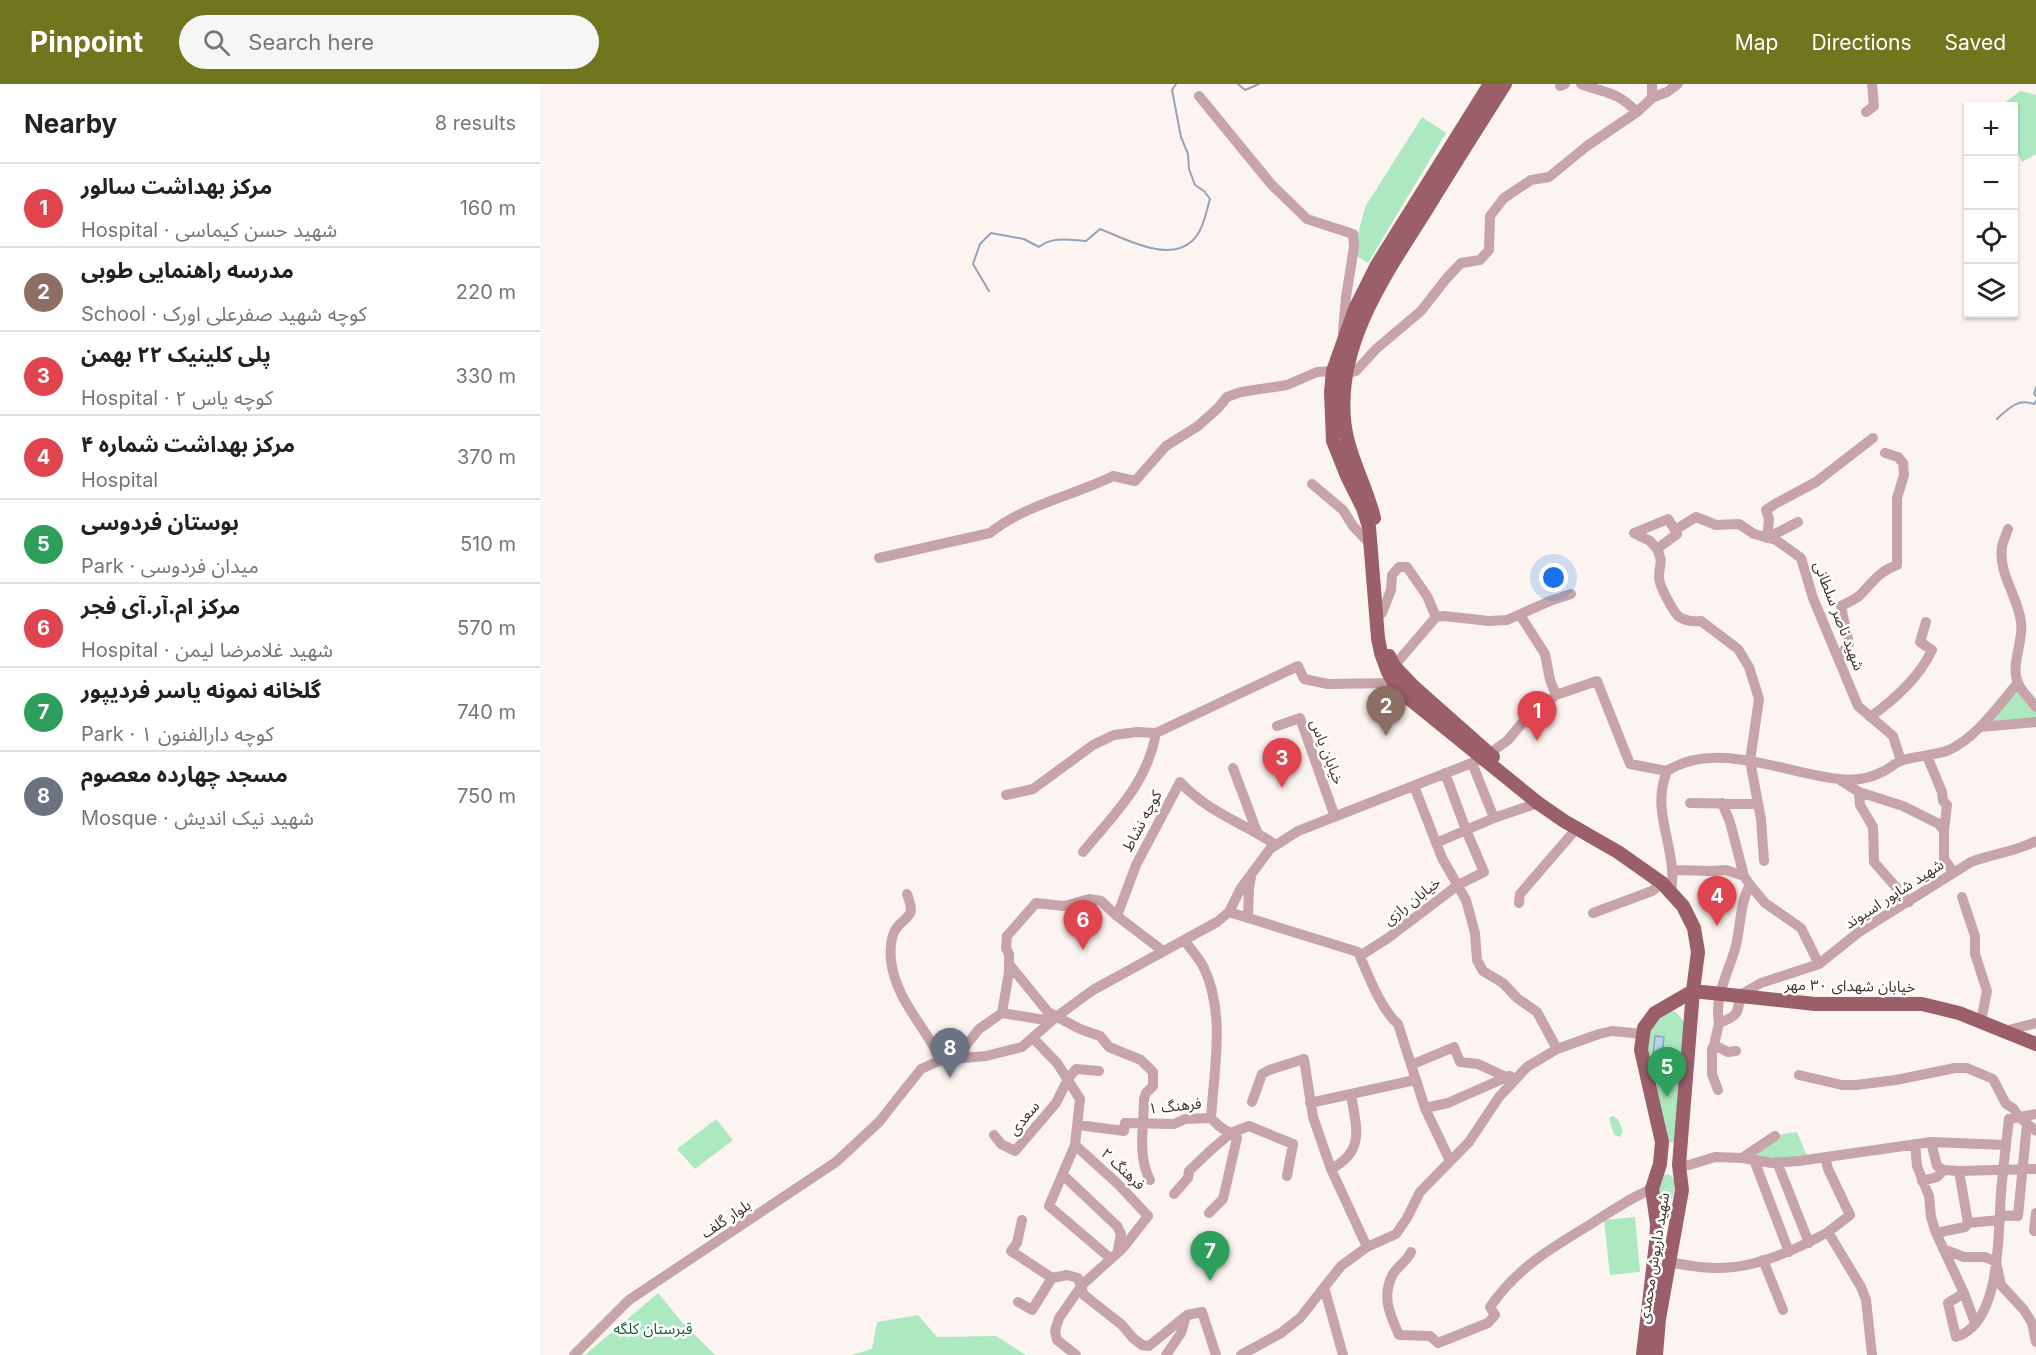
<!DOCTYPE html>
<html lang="en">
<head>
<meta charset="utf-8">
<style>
  :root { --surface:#fff; --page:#f6f6f6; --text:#222; --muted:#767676; --line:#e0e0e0; --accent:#70761e }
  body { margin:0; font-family:Inter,"Noto Sans Arabic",sans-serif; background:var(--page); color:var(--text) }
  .controls { position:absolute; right:18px; top:18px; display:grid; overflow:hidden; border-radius:0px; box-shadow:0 2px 4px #0004 }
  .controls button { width:54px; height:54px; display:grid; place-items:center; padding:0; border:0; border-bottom:2px solid var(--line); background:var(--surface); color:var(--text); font:30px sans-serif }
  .you { position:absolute; left:1014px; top:494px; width:21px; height:21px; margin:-15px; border:4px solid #fff; border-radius:50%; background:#1a73e8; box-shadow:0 0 0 9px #1a73e833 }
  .badge { display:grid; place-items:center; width:39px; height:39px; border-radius:50%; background:var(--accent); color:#fff; font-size:20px; font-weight:700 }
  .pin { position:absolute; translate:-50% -50px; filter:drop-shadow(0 2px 3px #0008) }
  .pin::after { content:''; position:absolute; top:32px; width:21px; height:18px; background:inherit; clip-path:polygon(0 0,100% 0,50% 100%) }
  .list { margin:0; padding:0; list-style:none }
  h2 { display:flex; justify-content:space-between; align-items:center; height:78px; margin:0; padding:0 24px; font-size:26px }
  h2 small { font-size:20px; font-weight:400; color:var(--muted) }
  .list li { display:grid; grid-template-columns:39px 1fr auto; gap:18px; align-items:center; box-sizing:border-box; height:84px; padding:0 24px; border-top:2px solid var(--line) }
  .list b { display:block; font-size:22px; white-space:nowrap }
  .list p { margin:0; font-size:20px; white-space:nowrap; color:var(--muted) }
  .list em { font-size:20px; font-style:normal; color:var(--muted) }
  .icon { flex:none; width:33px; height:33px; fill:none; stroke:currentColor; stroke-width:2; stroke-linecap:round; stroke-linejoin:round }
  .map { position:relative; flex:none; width:1496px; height:1271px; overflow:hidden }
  header { display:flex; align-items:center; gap:36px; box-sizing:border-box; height:84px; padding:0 30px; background:var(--accent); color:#fff }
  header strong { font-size:28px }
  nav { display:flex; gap:33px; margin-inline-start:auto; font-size:21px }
  .search { width:420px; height:54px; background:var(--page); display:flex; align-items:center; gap:15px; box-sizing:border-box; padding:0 21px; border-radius:33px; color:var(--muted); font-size:22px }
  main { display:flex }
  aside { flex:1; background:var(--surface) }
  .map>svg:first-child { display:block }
  .green { fill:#ade9c0 }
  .water { fill:#b6d5f6; stroke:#93a4b9; stroke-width:1.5 }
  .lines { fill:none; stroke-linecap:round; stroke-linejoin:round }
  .stream { stroke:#93a4b9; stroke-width:2 }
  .minor { stroke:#c7a4a9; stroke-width:10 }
  .major { stroke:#9b5f69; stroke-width:14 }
  .labels { text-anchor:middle; stroke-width:5; stroke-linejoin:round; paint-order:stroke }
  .street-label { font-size:15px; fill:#40322a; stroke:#fff }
  .park-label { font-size:15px; fill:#115e35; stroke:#fff }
</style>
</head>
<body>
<header>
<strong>Pinpoint</strong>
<div class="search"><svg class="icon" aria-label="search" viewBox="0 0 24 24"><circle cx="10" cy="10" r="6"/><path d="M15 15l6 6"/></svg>Search here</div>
<nav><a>Map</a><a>Directions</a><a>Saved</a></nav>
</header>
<main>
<aside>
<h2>Nearby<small>8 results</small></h2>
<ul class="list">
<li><span class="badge" style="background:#e0444e">1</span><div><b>مرکز بهداشت سالور</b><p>Hospital · شهید حسن کیماسی</p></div><em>160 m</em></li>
<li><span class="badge" style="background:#8d6e63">2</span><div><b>مدرسه راهنمایی طوبی</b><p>School · کوچه شهید صفرعلی اورک</p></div><em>220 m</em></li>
<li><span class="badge" style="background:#e0444e">3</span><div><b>پلی کلینیک ۲۲ بهمن</b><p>Hospital · کوچه یاس ۲</p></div><em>330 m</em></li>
<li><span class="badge" style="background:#e0444e">4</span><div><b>مرکز بهداشت شماره ۴</b><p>Hospital</p></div><em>370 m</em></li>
<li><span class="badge" style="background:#2e9e5b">5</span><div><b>بوستان فردوسی</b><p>Park · میدان فردوسی</p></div><em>510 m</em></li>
<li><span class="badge" style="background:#e0444e">6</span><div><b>مرکز ام.آر.آی فجر</b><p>Hospital · شهید غلامرضا لیمن</p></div><em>570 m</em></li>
<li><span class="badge" style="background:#2e9e5b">7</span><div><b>گلخانه نمونه یاسر فردیپور</b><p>Park · کوچه دارالفنون ۱</p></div><em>740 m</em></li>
<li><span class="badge" style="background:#6b7280">8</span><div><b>مسجد چهارده معصوم</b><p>Mosque · شهید نیک اندیش</p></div><em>750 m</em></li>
</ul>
</aside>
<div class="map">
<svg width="1496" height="1271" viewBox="0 0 1496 1271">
  <rect width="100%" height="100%" fill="#fcf4f0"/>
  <path class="green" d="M1480,7L1496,11V70L1482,78L1474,60V22H1462L1464,19Z
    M882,33L906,49L828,179L815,171L816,158L825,123Z
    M1478,605L1496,628V635L1446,639Z
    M1129,927L1136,928L1145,939L1134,1059L1126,1058C1120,1031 1100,970 1109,946C1112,936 1120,931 1129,927Z
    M1073,1032L1078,1035L1083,1047L1080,1053L1074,1051L1069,1034Z
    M176,1035L193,1056L155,1085L137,1065Z
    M1257,1048L1268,1074L1232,1077L1208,1072L1242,1050Z
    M1122,1090L1130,1091L1134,1096C1135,1105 1134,1117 1125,1122H1121L1115,1113Z
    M1095,1133L1100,1188L1070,1191L1064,1136Z
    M118,1209L141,1237L175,1271H45Z
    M378,1231L397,1253L456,1252L486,1271H311L332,1265L337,1238Z"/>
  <path class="water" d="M1115,952L1124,953L1121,981H1112Z"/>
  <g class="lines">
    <path class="stream" d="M698,0L705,6L719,0
      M449,207L433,180L440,160L451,149L484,155L499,163C512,152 530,156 546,157L560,145C586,155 628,179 652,157C663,148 666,128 670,115L664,107L655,101L649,85L648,70L641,53L632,6L636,0
      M1496,303L1494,310L1496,312
      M1457,335C1468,325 1477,314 1494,320L1496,317"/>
    <path class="minor" d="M1041,0C1067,10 1075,6 1097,28
      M1020,2L1025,0
      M659,12L731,100L767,135L813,150L814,163L806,213L803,249
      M1112,14L1127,8L1138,0
      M1326,28L1334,22L1332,0
      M805,290L816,287L836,265L881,227L906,195L921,179L940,176L949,166L950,132L964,114L991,96L1009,93L1047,62L1097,28L1112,14V0
      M772,400L803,426L813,442L830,460
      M1258,438L1227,454L1229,435L1226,426L1235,420L1276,398L1333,354
      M1468,445C1466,451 1463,457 1462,463C1458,490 1478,512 1481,538C1484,558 1469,583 1479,601C1483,609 1491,616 1496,623
      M1117,465L1110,457L1094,449L1128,435L1135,446
      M339,474L450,449C484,421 533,412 573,392L595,397L626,362L658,342L678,324L687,313L701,308L747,301L777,288L793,287
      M842,529L851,506L852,491L859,483H867L887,512L896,533
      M980,531L1005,570L1010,596L1016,611
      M1298,575L1309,560L1301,522C1307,519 1314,516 1319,512C1333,499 1337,488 1357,481V414L1364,391L1363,379L1358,373L1345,369
      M854,582L896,533L904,532L949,537L967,536L1010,517L1031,510
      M1330,633C1355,615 1379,594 1392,566L1380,558L1386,538
      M737,642L760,634L795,733
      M1440,643L1496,638
      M1387,672L1402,708L1403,717L1407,721L1404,747
      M932,679L954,734
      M693,684L717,748
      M1300,696L1319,708L1363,722L1399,740L1404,747V775L1414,789
      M874,702L902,774L926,816L935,849L937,876L943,887L963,899L977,914L997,928L1017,965
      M1319,708L1320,721L1333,743L1334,778L1369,818
      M466,711L493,705L553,661L574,651L597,648L616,649L758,582L764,595L788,600L854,599
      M1150,719L1217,720
      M896,759L954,734L998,719
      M543,768C575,729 607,700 616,649
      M1224,777L1221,735L1210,677L1219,615L1209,583L1198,565L1161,537C1154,538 1144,537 1138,532C1132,525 1119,502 1119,493C1119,478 1124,481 1117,465L1137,450L1135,446L1156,433L1176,441L1199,440L1214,450L1236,456L1261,474L1273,514L1318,622L1353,652L1361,677
      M1133,786L1171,787L1186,786L1204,792
      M1210,801L1225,819L1261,844L1279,880
      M1131,809C1132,801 1133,793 1132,785C1129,749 1113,723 1127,687C1176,655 1247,690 1300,695C1316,697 1331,694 1344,687C1350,684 1354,680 1360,677C1373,672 1394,672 1409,666C1436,654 1458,622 1477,600
      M367,810C374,829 372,829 359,841C350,850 350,865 351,876C355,915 385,942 401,976
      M1422,813L1435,852V870L1447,907L1441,937
      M979,819L980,810L1037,744
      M689,828L818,868C827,888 841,926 858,940L885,1024L910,1077
      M1053,829L1112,807L1122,799
      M577,832L596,781L640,698C669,729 702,738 736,761
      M708,834L709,804L711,793
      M644,856C650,864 658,873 663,882C686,928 674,985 671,1034L679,1042L697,1054L683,1115L669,1129
      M820,872L848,854L918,801L944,788L926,746L905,689
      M469,880L508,928L540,945L560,952L569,963L601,976L613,988V1002L606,1009L604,1015C604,1041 597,1072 610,1096
      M462,929L469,888V870L466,864L467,852L496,819L524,822L549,815L561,817L577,832L623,867
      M1179,939C1174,912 1188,890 1195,865C1201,844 1199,821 1210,801L1204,792L1190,738L1182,719
      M1465,947L1496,939
      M493,954L517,979L540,1015L535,1061L509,1122L570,1174
      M1174,961L1179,939C1198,932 1198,930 1200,911L1221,899L1279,880L1319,848L1431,778C1452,770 1475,768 1496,757
      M415,975L439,945L462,929L511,937
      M871,981L914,963L920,978L938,980L966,993L970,992
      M1259,991L1302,1001H1316L1356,996L1415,984H1427L1453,995L1466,1020L1473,1024L1479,1033L1496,1047
      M1178,1006L1172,990V965L1174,961L1188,968L1196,967
      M712,1018L722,990L729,986L764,975L773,1033L791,1085L827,1163
      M770,1019L875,996
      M885,1024L908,1019L969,992
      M538,1041L584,1047L585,1039L634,1040L645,1035L671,1034
      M454,1051L461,1060L475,1067L516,1019L528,995L536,985L559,987
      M1391,1058L1397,1082L1404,1086
      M1375,1060L1377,1082L1389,1112L1391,1133L1396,1149L1424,1209
      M535,1061L579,1101L608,1132L583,1164L542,1201L519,1234L515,1247L517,1256L536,1271
      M1285,1073L1288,1085L1310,1131L1288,1148L1321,1203L1326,1216L1332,1271
      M1202,1074L1235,1052
      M1214,1076L1249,1168
      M1237,1078L1269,1159
      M1139,1081H1149L1175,1073L1202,1074L1232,1079L1259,1077L1391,1058L1466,1061
      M791,1085C826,1066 816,1044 811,1010
      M1419,1087L1496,1085
      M523,1091L577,1142L581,1150L578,1165
      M1382,1097L1397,1093L1404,1086L1419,1087L1428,1139
      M634,1110L648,1094L649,1087L671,1066L691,1049L709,1042L753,1060L747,1092
      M1496,1129L1494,1147H1496
      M1460,1131L1478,1132L1487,1040
      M482,1136L477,1159L471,1167L512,1194
      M1396,1149L1425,1143L1428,1139L1460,1136
      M1403,1165L1424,1173H1445L1456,1178L1461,1201L1484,1226L1492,1239L1496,1258
      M871,1168C867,1177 858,1182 853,1190C841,1212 850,1231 859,1251L890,1252L898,1259L948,1239L955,1231L950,1223C977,1184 1011,1164 1051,1140C1071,1127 1090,1114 1112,1105
      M1223,1176L1243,1226
      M1129,1178C1144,1181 1159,1184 1175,1184C1214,1185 1254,1167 1288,1148
      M784,1203L803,1271
      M478,1218L492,1226L512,1194L527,1191L538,1194L544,1211L582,1241L593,1254L602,1261L609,1262L647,1231L662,1228L676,1271
      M1435,1239L1424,1209L1408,1219L1416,1253C1462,1239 1458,1148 1461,1109C1463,1085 1466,1060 1469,1035L1496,1030
      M34,1271L89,1216L296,1078L339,1038L381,985L401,976L446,972L482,963L516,933L553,906L677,838L689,828L701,804L730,765L758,747L942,675L968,656L982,639L1016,611L1057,597L1090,680L1127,687
      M626,1271L641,1249L646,1232
      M701,1271L741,1249L760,1234L801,1182L827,1163L856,1150L867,1134L880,1108L929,1058L959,1013L987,983L1017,965L1059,950L1072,947L1103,950"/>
    <path class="major" d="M950,0L837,181L815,225L793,287L791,308L793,357L807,392L823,424L829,443L838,554L841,569L848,588L854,599L866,612L998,719L1024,737L1078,768L1122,799L1143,822L1154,844L1158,868L1153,907L1142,1043L1139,1081L1142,1106L1119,1235L1116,1271
      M834,434C826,400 807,371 804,335C797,256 848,187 888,123C913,82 939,41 965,0
      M849,572L854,582L874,603L953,673
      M1153,907L1275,920H1382L1419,929L1496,960
      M1103,1271L1116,1159L1117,1140L1112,1105L1120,1080L1122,1058L1101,966L1104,944L1115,929L1153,907"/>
  </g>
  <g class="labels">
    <g class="street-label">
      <text transform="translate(1299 532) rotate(69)" y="5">شهید ناصر سلطانی</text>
      <text transform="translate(787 668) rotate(69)" y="5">خیابان یاس</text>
      <text transform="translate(602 737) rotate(-62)" y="5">کوچه نشاط</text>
      <text transform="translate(1354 810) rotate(-33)" y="5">شهید شاپور اسیوند</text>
      <text transform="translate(872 817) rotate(-38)" y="5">خیابان رازی</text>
      <text transform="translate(1310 902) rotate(1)" y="5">خیابان شهدای ۳۰ مهر</text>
      <text transform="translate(635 1022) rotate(-6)" y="5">فرهنگ ۱</text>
      <text transform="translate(484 1034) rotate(-50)" y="5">سعدی</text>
      <text transform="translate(583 1085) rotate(43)" y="5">فرهنگ ۲</text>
      <text transform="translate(186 1135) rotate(-34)" y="5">بلوار گلف</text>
      <text transform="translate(1114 1174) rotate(-81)" y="5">شهید داریوش محمدی</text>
    </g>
    <g class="park-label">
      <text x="113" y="1250">قبرستان کلگه</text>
    </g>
  </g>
</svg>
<div class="controls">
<button>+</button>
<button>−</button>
<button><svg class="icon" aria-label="locate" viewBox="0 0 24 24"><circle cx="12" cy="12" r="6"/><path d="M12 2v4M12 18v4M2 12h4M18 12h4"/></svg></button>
<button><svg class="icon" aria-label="layers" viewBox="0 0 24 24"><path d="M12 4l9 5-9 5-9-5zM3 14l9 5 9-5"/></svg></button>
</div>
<div class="you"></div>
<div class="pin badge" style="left:997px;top:657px;background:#e0444e">1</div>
<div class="pin badge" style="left:846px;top:652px;background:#8d6e63">2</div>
<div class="pin badge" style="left:742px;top:704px;background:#e0444e">3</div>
<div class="pin badge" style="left:1177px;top:842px;background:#e0444e">4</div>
<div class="pin badge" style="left:1127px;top:1013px;background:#2e9e5b">5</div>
<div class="pin badge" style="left:543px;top:866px;background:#e0444e">6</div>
<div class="pin badge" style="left:670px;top:1197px;background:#2e9e5b">7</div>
<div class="pin badge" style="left:410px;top:994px;background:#6b7280">8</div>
</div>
</main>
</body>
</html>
